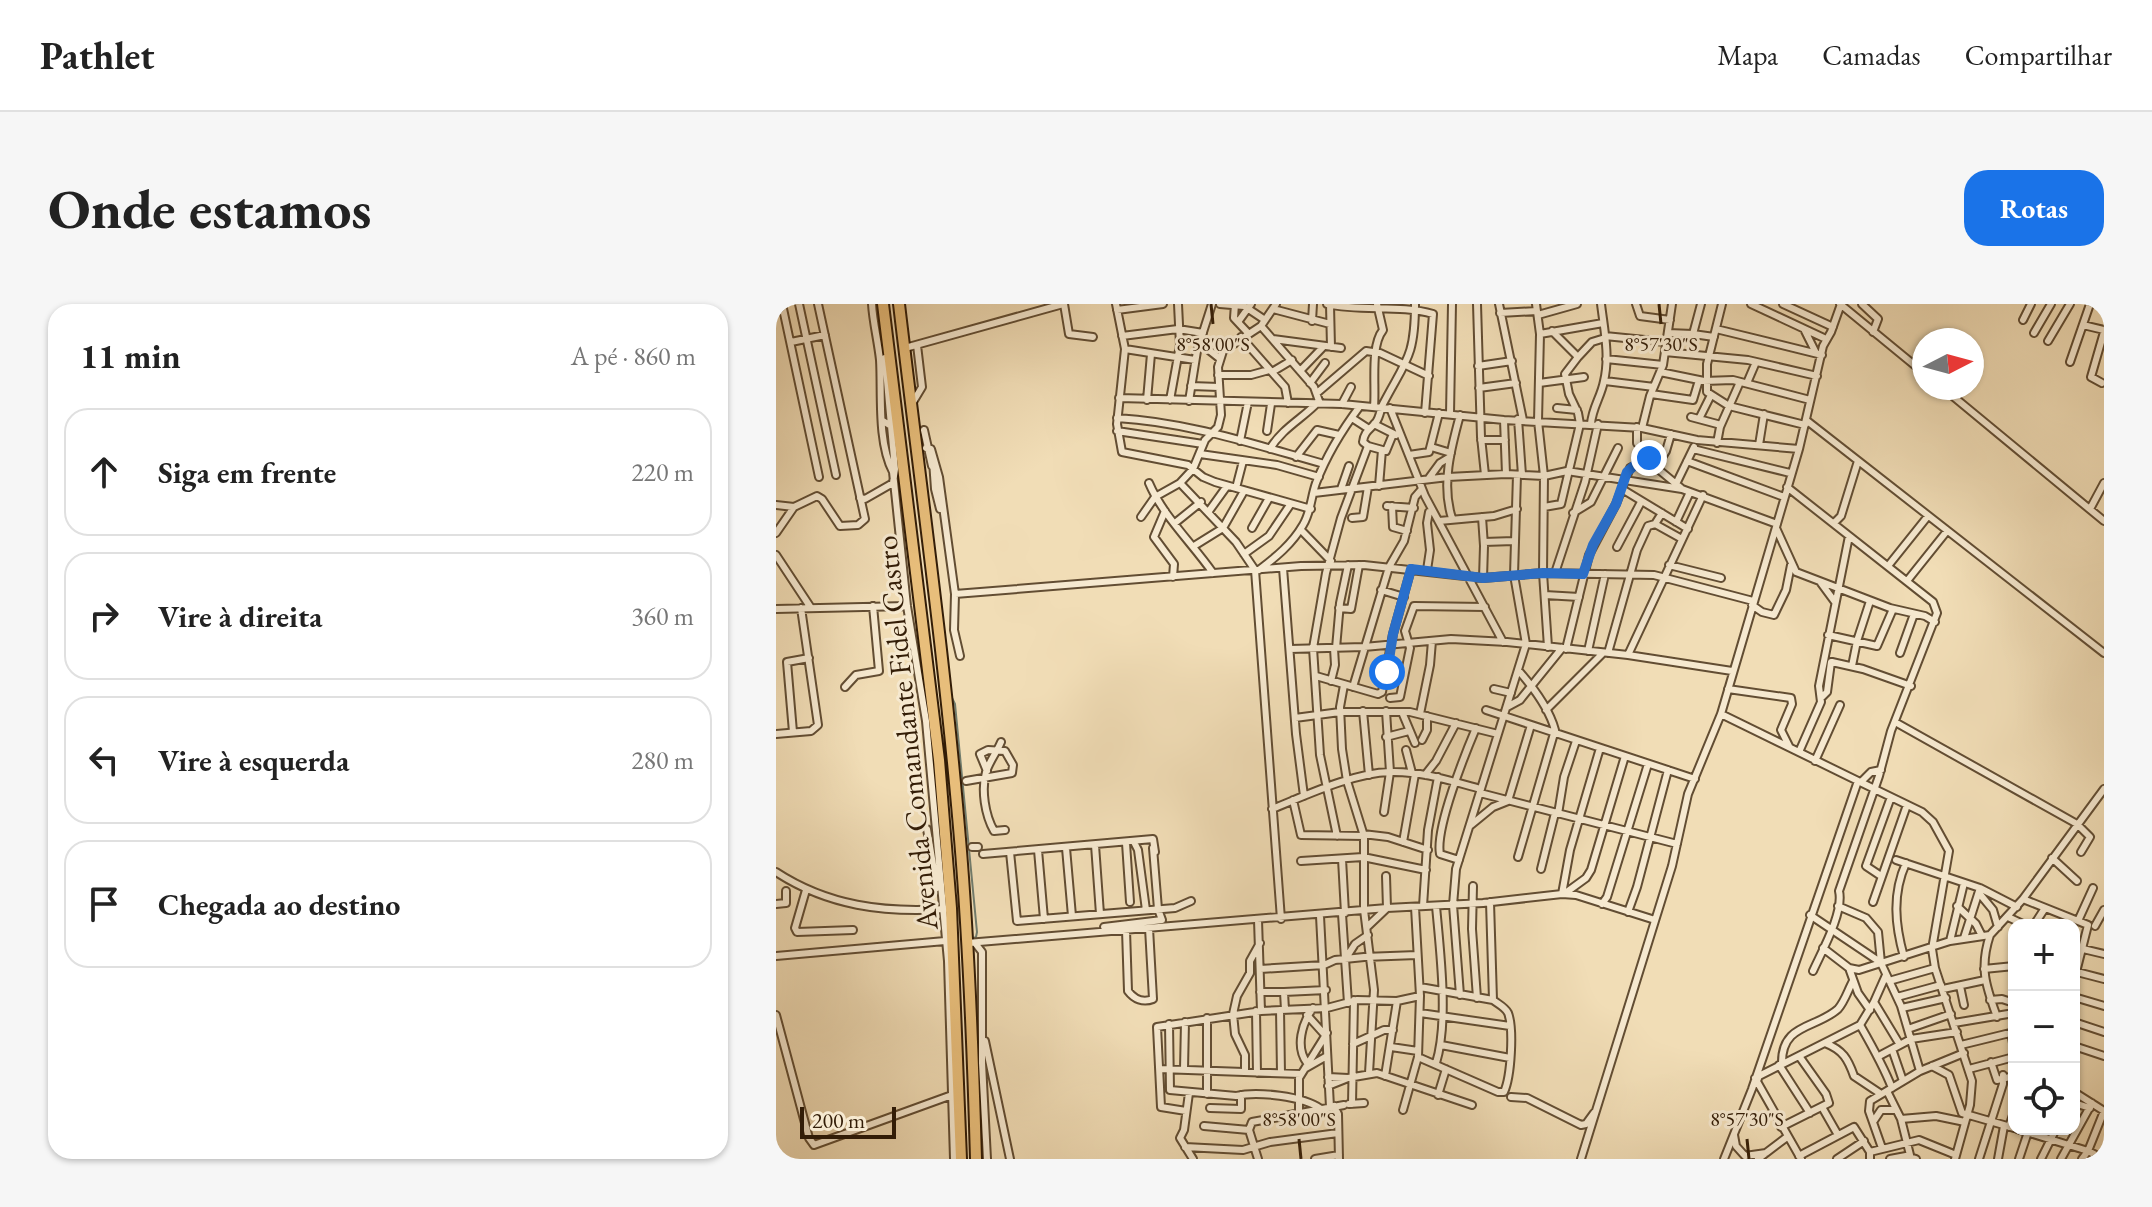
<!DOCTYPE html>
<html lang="pt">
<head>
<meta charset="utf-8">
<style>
  :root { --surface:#fff; --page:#f6f6f6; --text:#222; --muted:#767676; --line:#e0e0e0; --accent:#1a73e8 }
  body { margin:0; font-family:"EB Garamond",serif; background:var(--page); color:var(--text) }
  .controls { position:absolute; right:24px; bottom:24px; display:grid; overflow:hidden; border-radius:16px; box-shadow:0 2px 6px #0004 }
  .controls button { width:72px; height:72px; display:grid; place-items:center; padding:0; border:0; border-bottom:2px solid var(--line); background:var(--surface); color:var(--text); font:40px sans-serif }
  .compass { position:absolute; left:1136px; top:24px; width:72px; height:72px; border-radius:50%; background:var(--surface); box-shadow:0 2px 6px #0004; rotate:84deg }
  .scale { position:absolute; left:24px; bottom:20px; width:96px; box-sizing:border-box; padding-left:8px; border:4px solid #331d07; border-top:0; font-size:22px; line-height:28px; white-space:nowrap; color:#331d07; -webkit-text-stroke:6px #f6e9d0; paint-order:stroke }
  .stop { position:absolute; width:24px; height:24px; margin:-18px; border:6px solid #1a73e8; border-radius:50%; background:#fff }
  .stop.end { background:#1a73e8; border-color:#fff; box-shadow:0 2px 8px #0008 }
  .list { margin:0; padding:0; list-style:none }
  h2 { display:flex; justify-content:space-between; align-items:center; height:104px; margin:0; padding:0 32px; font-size:34px }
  h2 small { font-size:26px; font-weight:400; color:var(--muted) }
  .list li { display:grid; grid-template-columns:52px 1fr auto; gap:24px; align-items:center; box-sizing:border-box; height:128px; margin:0 16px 16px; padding:0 16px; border:2px solid var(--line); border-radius:24px }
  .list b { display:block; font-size:30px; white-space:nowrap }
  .list em { font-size:26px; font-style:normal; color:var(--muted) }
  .icon { flex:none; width:44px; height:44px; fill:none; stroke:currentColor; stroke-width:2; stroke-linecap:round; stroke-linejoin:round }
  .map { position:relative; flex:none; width:1328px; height:855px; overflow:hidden; border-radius:24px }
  header { display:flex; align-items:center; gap:48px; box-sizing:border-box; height:112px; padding:0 40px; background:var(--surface); border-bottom:2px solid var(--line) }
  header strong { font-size:38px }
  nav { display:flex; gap:44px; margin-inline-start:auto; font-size:28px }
  .intro { display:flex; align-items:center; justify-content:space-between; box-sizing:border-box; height:192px; padding:0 48px }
  h1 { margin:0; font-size:56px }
  .button { padding:20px 36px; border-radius:24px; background:var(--accent); color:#fff; font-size:28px; font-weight:700 }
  main { display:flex; gap:48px; padding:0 48px }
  aside { flex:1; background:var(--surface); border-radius:24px; box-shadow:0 2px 6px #0004 }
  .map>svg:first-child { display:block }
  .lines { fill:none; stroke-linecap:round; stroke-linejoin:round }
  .stream { stroke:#717c6d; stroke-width:2 }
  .minor-casing { stroke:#624d33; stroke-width:10 }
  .highway-casing { stroke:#331d07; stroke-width:14 }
  .minor { stroke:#f6e9d0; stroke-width:6 }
  .highway { stroke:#e8be7b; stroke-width:10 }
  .route { stroke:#1a73e8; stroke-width:10 }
  .ticks { fill:none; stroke:#331d07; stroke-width:3 }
  .labels { text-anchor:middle; stroke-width:6; stroke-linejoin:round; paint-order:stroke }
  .street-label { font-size:30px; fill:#331d07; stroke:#f6e9d0 }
  .ticks-label { font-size:20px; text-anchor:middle; fill:#331d07; stroke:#f6e9d0; stroke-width:6; stroke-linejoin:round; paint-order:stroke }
</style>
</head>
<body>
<header>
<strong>Pathlet</strong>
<nav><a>Mapa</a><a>Camadas</a><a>Compartilhar</a></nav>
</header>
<div class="intro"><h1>Onde estamos</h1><a class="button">Rotas</a></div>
<main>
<aside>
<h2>11 min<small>A pé · 860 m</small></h2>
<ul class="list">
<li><svg class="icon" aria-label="ahead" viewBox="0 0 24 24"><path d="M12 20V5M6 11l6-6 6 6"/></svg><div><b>Siga em frente</b></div><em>220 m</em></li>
<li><svg class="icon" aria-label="right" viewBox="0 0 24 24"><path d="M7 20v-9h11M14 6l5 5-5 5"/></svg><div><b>Vire à direita</b></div><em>360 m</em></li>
<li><svg class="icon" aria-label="left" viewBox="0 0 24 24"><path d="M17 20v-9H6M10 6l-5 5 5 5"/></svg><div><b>Vire à esquerda</b></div><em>280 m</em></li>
<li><svg class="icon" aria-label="arrive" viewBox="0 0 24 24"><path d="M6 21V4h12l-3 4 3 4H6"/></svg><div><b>Chegada ao destino</b></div></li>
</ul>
</aside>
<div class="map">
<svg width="1328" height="855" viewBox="0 0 1328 855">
  <rect width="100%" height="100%" fill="#f1ddb6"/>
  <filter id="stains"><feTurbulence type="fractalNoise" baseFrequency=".0025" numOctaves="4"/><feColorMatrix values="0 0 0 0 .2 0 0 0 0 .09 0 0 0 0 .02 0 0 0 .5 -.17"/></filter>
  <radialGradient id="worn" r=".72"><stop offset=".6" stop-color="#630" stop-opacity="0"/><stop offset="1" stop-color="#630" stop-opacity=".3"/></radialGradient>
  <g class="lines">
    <path class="stream" d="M164,298L166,308
      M176,394L179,400L201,628L200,633L196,635"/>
    <g class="minor-casing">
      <path id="minor" d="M6,0L43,173
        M23,0L60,171
        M96,0C97,18 102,37 104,56C106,88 101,138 117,168L131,302L150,417L172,657L178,855
        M288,0L293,30L317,33
        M340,0L349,45L341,120L346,148L412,161L427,173L439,178L535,205
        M444,0L468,2L489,16
        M459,0L458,14L472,29
        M551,0C586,8 623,0 657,10L649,109
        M701,0L705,133L709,171
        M723,0L747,116
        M760,0L764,30L762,117L768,172L767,269L772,343
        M860,0L864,12L894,16
        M925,0L917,30L938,33
        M946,0L931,60V88L953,102L1029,121
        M975,0L1050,35
        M1007,0L1057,23
        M1064,0L1148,69
        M1086,0L1102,15L1097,28
        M1327,0H1328
        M554,1L555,43
        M497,5L554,20
        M341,6L387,0
        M724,9L761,7
        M762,11L801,0
        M1247,16L1255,0
        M536,17L537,0
        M462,18L475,0
        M1307,21L1328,26
        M485,22L538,83L543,97C529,113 506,124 494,145
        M940,25L1046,51
        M1028,25L1040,49
        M892,29L917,30
        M1258,29L1275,0
        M764,30L827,19
        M346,32L402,25L427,29
        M829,32L889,38
        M465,33L509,83L512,99
        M497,35L565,44
        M1272,37L1294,0
        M15,38L49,31
        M424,39L443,54
        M129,44L287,0
        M349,45L419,56
        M889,48L972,56L1041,72
        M802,53L816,38L829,34
        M109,54L115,122
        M830,55L887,61
        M1294,58L1314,0
        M702,62L736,57
        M524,67L548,42
        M496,68L516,56
        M884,68L928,77L957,76L1034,96
        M442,71H475L493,66
        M829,77L878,83
        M534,79L549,59
        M763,79L808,73
        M971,79L980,58
        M1326,79L1315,73L1328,28
        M415,82L443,83
        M703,84L740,79
        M1167,84L1328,217
        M541,89L590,47L604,49L653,72
        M875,90L917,96L923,76
        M343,94L566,100L728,116L866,124L921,136L1023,145
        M371,96L375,50
        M394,96L404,41L402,0
        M413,97L421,47L436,0
        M137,98L146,83L141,41
        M566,100L575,83
        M598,103C600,81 594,42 607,26L601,0
        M614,104L649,192L727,338
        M781,104L801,106
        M674,110L676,0
        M915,113L945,121
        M924,113L935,91
        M341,114C412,118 480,141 548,160
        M576,114L593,125
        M742,115L746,171
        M728,116L730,170
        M1030,116L1328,349
        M598,120L620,131
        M815,120C816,104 825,93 828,77C834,52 828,25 825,0
        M861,123V139L882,165L905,184
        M866,124L874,92L887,61L896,0
        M148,126L156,162
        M341,127L427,140
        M491,127L495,100
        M617,130L610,147L592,142L587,138C588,127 595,125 600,118C604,113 604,106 607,100C630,56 639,53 639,0
        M705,136H729
        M464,137L472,98
        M941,139L944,123L964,78
        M983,141L988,110
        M655,143L675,149
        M150,144L155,145L163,173L179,290L178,326L184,352
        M917,145L1014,169
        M424,150L501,161L543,173
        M633,151L653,148L663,109
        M520,153L541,126L563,131
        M157,157L159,185L164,205
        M911,157L1008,193
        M880,163L890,147L895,130
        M653,174L664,159L674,153
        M373,179C387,212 416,239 437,269
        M404,179L460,238L479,266L505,615
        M900,180L918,143
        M603,182L606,146
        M1011,183L1157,298L1161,309L1115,427L1103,472L1063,587C1068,608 1046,647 1037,667
        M460,184L467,157
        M565,185L573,162
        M846,185L912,225
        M538,189L672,173L730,170L768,172L791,167L906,185L1001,220
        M84,194L89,195L117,179L119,165L115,122L107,117
        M0,201L18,203L41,192L46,195L64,222L82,221L89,215L42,0
        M611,202L638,204
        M616,202L617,223L631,227
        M768,203L785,200L804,120L802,109L793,90L789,70L802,53L776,27
        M1314,205L1328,179
        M389,207L378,233L398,260L397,273
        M433,207L451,182
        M797,209L815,198L842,144
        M365,213L379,193L404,179L417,165L429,136L442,123L445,111L442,63L447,47L485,22L500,0
        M706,213L708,242L707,274
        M576,214L587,213L592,183
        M676,214C665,181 675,144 684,111
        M663,217L718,212L741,205
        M900,218L914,188
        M399,219L425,198
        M1058,219L1065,212L1082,157
        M879,220L906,235
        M476,224L493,194
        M1000,224L1020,268L1114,304L1149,312L1159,318
        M525,226L555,257
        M0,229L18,203
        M708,238L738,237
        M418,242L447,224L468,187
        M841,243L865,198
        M468,250L493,232L514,201
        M0,251L35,304
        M893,261L945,274
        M1112,262L1152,212
        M507,264L520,430L528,492
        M483,266C500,253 516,240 527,221C535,208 535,193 540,179C551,150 566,126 584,102
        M651,266L654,246L651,219L653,208
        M779,269L809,178L822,120
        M1131,277L1171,227
        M1045,279L1059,298
        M605,286L628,293
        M179,290L525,262L588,261L707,274L767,269L878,271L977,297
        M769,291L803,293
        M976,301L986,308L998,311L1010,286L1015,261
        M563,304L575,305L583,261
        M0,305L131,302
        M1052,331L1101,342L1117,305
        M560,344L564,299L572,261
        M514,345L588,343L675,335L731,338L852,351L956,367
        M790,345L813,251L840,200L854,164L873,154
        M812,347L829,270
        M832,349L861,246L872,222L879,220L886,209
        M1124,349L1138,310
        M852,351L927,191
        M1056,358L1087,365L1135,382
        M1076,362L1081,337L1094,297
        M540,372L602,390L606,388L617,330L635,265
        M555,377L559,361L558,344
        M568,381L564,403L566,445L571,477L588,532V606L598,686L593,769
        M69,383L80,371L103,367L97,302
        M577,383L613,263L628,237L639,193L646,185
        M718,385L735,389
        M952,385L1015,394L1016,400L1005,426L1013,442
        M1046,393L1051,388L1055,358
        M614,394L624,393L634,344L629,327L638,302L709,303
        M731,403L744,396L786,344
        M710,406L919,475
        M770,406L827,349
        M587,407L593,471
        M626,408L639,439
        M644,410L654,361L656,337
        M945,410L1082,477L976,785L948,855
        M519,414L564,408H634L722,430
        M1119,418L1301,520L1314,533L1305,548
        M17,428L11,358L33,354
        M0,430L35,427L42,421L25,304
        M610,433L633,427
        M646,436L651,426V412
        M225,438C221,448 213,458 210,468C205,486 209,511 218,527L229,526
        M630,446L636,469
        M1023,448L1045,398L1043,382L1073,232
        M1039,457L1064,401
        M649,471L660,457L680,419
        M190,477L236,469L237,461L229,447L212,446L204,450L211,467
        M1082,477L1146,508L1157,518L1173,547L1156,645L1159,664L1196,777L1194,801L1179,855
        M1085,478L1095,468L1105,466
        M704,489L901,540
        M517,496L525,531L588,532
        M496,505C531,491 577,469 614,468C646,467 675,477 705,485
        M608,508L614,468L610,407
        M782,510L788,473L800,437
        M695,521L717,503L732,497L755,421
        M151,525L161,584
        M587,530L612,533L652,546
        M561,532L544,451L537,344L550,269L565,214L592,142
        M358,538L362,546L370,606
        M627,538L639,470
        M350,539L354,598
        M319,541L324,610
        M196,543H202
        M290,544L296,612
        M262,546L268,615
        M234,548L241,617L399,604L415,597
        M207,550L377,535L379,548
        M742,553L779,426C773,404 757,383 742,366
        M1276,554L1301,577
        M566,555L569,609
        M683,556L664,550C659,525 689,450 700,424
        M1120,556L1204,584L1241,603
        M525,557L587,553L650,566
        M765,565L779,509
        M0,568C52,602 108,609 169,605
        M1105,572L1090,562L1115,493
        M697,582L696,625L701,694
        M30,586L19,624L21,628L77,626
        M1203,589L1217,606L1222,623
        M786,590L794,546L824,444
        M788,590L810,574L815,566L849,452
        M1247,595L1312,621L1298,676
        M1097,598L1131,501
        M0,600L10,599V587
        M826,600L831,593L872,460
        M647,602L652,526L662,473
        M1062,602L1090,614L1102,628L1105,659L1125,702L1144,767
        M1181,602L1200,620L1206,632
        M852,608L861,583L892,466
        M566,610L572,699
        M1034,611L1104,658
        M544,612L554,803
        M1232,613L1249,621
        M482,616L485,707
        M1302,617L1317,584
        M1258,621L1269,604
        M1319,622L1328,606
        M328,623L386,616L382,605L377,544
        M591,623L611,604L610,572
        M350,626L352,687C358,695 367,699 377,695L373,624
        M1214,631C1203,664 1210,682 1221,713
        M1188,634L1204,584
        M1174,637L1188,579
        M191,639L611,604L707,599L786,590L800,591L879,616
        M199,639L206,648V759L211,855
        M1047,644L1073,664L1083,666L1174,637L1214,631L1247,595L1328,485
        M1307,645L1328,650
        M0,652L169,637
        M1128,653C1119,621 1116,590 1130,559
        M570,654L579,640L592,631
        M1073,664L1082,689L1094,706
        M484,665L548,661L559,656L588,653L641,651
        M1208,665L1238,662
        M1301,668L1328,675
        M1113,677L1159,664
        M1184,682L1188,701
        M644,683L717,696L714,598
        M1167,685L1209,676
        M484,688H508
        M684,691L677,601L680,565L750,340L738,271L741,171
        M1121,693L1165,681
        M1298,693L1328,702
        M1214,696L1226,695L1238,699
        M1098,698L1124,741
        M1126,704L1170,694
        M504,706L505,769
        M509,706L508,688L550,686
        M480,707L481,769
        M644,709L734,722
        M0,711L33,834L38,841L176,791
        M531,711L549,731
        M431,714V790
        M1298,718L1328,728
        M1178,719L1238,709
        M393,720L394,786L460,792C481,787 527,792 545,805
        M1084,721C1096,742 1107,761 1116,784
        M1132,725L1175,710
        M1235,728L1238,745
        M209,737L234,855
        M1049,739C1067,746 1072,755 1078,772L1105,790
        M577,740L608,726H617
        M665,741L734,754
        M1185,741L1238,728
        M1298,742L1328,752
        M615,743L642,747
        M1116,745L1127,777
        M1103,752L1135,735L1181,728
        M642,753L722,788H728C735,773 738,725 732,709C729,703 722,700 717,696
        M1215,758L1221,776L1238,772
        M531,759C519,743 526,719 537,704
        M660,759C673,717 664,647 660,602
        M1006,760C1005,719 1040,725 1062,705C1069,697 1072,686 1077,677
        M1003,761L1034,809
        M1156,762L1173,771L1186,809L1238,824
        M530,764L551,752
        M384,765L525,770
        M408,765L409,718
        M1193,765L1238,753
        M469,768V751L459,730L457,710L461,692L474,669V657L484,639
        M609,772L621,697
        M552,773L572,774L601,769L696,801
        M979,774L1025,855
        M981,777L983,772L1084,721L1098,698L1110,671
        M552,782L572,774
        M1111,787L1125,815L1135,855
        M1298,788L1328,807
        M413,789L408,826L404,834L417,855
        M662,791L670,765
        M735,793L751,794L805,821L810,820L818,809
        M1298,799L1314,804
        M573,800L588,799
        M576,800L578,696
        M558,802L562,810L563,855
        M1046,803L1062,831
        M434,804L465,805V791
        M627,806L642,753L644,692L639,603
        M410,807L385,803L381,723L485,707L551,704L581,696L621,697L644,692
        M523,809V774L551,729
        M1125,815L1160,812L1189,818
        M1097,818L1105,806H1120
        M428,822L473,826
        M1005,823L1053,799L1050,790L1023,752
        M1233,823L1238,808
        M1241,825L1312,847L1328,855
        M958,831L960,842L969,852L990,849
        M409,843L467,846L494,838L562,829
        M1106,844L1093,807L1094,797L1144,767L1188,749
        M1094,848L1143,836L1180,851
        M1023,852L1078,823L1094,848V855
        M482,855L473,826L476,818L568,801
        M539,855L563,851
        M805,855L896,562L912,490L945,410L1023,145L1047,42L1055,28L1065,0
        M982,855L1011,833
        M1061,855L1088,837
        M1114,855L1130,852L1140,855
        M1203,855L1227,780V771
        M1222,855L1228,822
        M1243,855L1253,825
        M1265,855L1280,825
        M1285,855L1316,799
        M1306,855L1312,847L1328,807"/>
    </g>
    <g class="highway-casing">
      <path id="highway" d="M107,0L163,456L175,604L185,855
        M123,0C144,178 169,356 184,535C193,641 197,748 200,855"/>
    </g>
    <use href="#minor" class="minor"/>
    <use href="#highway" class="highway"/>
  </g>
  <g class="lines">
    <path class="route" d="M611,368L617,330L635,265L707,274L767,269L807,270L817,241L840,200L851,168L859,161L873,154"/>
  </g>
  <path class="ticks" d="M435,0L437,20M883,0L885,20M523,835L525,855M971,835L973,855"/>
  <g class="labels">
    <g class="street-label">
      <text transform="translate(131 429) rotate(-96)" y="10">Avenida Comandante Fidel Castro</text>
    </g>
  </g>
  <g class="ticks-label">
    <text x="437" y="47">8°58'00"S</text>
    <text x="885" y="47">8°57'30"S</text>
    <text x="523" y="822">8°58'00"S</text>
    <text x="971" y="822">8°57'30"S</text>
  </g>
  <rect width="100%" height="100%" filter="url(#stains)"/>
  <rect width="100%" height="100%" fill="url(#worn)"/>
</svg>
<div class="controls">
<button>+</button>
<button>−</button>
<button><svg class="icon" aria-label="locate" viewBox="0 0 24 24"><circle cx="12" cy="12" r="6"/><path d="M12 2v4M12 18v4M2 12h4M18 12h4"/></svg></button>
</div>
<svg class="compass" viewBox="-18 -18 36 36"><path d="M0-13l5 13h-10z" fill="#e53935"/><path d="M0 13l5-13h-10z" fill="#767676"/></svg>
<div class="scale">200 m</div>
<div class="stop" style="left:611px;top:368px"></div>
<div class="stop end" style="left:873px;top:154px"></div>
</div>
</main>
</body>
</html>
